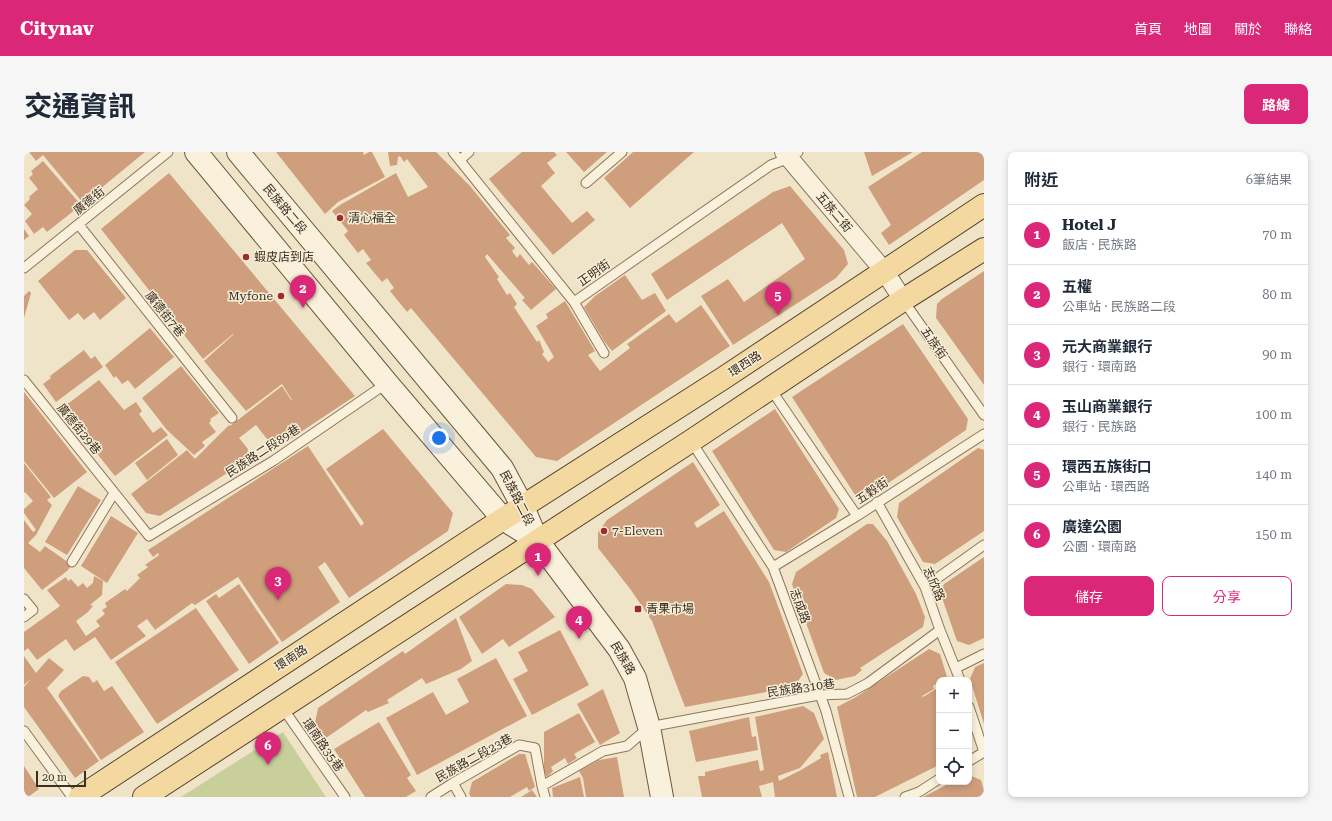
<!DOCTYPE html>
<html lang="zh-TW">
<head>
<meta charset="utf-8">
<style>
  :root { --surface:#fff; --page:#f6f6f7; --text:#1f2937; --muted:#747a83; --line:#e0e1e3; --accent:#db2777 }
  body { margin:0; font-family:"Roboto Serif","Noto Sans TC",serif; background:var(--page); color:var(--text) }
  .controls { position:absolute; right:12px; bottom:12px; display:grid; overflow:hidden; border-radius:8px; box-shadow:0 2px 6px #0003 }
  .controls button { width:36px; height:36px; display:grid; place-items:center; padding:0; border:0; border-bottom:1px solid var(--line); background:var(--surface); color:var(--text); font:20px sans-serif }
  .scale { position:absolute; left:12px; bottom:10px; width:50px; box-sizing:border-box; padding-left:4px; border:2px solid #3d2e20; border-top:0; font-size:11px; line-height:14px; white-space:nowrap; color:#3d2e20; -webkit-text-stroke:3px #f7eed8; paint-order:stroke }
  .you { position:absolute; left:415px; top:286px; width:14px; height:14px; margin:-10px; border:3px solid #fff; border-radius:50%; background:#1a73e8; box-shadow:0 0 0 6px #1a73e833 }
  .badge { display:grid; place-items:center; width:26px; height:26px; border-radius:50%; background:var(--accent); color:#fff; font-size:13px; font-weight:700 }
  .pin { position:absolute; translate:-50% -33px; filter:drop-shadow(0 1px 2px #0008) }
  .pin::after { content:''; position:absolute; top:21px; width:14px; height:12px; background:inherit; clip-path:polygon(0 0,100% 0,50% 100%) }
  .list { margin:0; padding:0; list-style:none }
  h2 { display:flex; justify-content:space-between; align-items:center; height:52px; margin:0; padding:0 16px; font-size:17px }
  h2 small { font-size:13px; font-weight:400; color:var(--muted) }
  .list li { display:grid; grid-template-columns:26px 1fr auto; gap:12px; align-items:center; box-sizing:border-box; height:60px; padding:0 16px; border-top:1px solid var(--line) }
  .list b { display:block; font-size:15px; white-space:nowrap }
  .list p { margin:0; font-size:13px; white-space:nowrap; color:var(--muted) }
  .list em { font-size:13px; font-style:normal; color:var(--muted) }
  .actions { display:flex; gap:8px; padding:12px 16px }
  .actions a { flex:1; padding:9px 0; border:1px solid var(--accent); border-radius:8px; text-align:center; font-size:14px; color:var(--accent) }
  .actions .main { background:var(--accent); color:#fff }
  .icon { flex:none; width:22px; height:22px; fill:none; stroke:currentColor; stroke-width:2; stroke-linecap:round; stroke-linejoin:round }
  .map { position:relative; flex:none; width:960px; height:645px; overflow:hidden; border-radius:8px }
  header { display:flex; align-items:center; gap:24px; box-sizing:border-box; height:56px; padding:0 20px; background:var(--accent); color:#fff }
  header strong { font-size:19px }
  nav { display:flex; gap:22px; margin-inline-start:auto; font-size:14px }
  .intro { display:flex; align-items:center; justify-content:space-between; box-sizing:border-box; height:96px; padding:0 24px }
  h1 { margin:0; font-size:28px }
  .button { padding:10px 18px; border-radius:8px; background:var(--accent); color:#fff; font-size:14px; font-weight:700 }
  main { display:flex; gap:24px; padding:0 24px }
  aside { flex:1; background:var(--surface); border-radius:8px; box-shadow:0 2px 6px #0003 }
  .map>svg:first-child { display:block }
  .green { fill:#c9cf9b }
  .building { fill:#cf9f7d }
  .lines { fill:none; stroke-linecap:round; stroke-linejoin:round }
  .lane-casing { stroke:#8d765c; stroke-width:11 }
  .street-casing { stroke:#8d765c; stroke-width:20 }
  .secondary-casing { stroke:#6f573f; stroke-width:24 }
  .primary-casing { stroke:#5b4430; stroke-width:24 }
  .lane { stroke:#faf1dc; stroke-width:9 }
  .street { stroke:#faf1dc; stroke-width:18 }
  .secondary { stroke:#faf1dc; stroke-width:22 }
  .primary { stroke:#f3d9a0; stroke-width:22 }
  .poi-dot { fill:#9e2a2b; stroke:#f7eed8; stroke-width:1.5 }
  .labels { text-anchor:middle; stroke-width:3; stroke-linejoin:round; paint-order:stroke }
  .street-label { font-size:12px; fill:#3d2e20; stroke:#f7eed8 }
  .poi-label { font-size:12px; fill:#3d2e20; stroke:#f7eed8; text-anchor:start }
</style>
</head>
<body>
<header>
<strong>Citynav</strong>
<nav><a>首頁</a><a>地圖</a><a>關於</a><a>聯絡</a></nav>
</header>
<div class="intro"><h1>交通資訊</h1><a class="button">路線</a></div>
<main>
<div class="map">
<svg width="960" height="645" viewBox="0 0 960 645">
  <rect width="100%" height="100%" fill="#f0e4c8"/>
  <path class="green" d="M259,580L302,645H157Z"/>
  <path class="building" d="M5,0H121L59,51L19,3L12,9Z
    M252,0H339L340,3L345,0H348L361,25L314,50L301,62Z
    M364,0H412L446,34L486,83L482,86L491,96L488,99L493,106L496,102L505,113L508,110L532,137L507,158L498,148L501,146L463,102L461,105L475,125L473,127L483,143L486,141L493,152L490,155L513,190L515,188L520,200L518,202L524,210L530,205L512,174L524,166L522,162L541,149L571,199L564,203L576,219L606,196L603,192L645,162L652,171L677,153L706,194L533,309L512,305L387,156L383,160L366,139L370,136L363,126L358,130L342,111L347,108L339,97L334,101L320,83L324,79L308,59L316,53L372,21L384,45L404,35L383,7L380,10L376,4L374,5L373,13L366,14Z
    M498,0H530L533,3L523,11L531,21L517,34L548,71L563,59L571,68L529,103L465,27Z
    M542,0H583L560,20Z
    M609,0H670L606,56L580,26Z
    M840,0H889L848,24Z
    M898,0H960V28L865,93L857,81L867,73L844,35Z
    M19,9L57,53L23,80L19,75L10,82L1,69L8,62L0,53L6,47L5,45L14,37L5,26L9,22L7,19Z
    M145,21L331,244L251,297L232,273L215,286L224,297L222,309L136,364L122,361L107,342L163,298L171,307L205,273L206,274L258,234L267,248H268L258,232L222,259L180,209L210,182H209L179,207L77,77Z
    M766,34L820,98L824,112L812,126L709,193L677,144L704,127L720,150L781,107L758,71L643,148L627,122L749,40Z
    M0,77L5,84L0,88Z
    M51,98H63L102,146L76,168L70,160L60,168L54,161L45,168L14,129Z
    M960,119V233L912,166L913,152L918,147Z
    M601,123L618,148L631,141L642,159L588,199L580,189L560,155L571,144Z
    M5,139L7,141L0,166V144Z
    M879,172L944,267L942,278L844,345L831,343L768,245Z
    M126,176L150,205L111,237L104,228L98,232L92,224L90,226L81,213Z
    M60,198L67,207L71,204L79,215L32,250L19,232L27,226L26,224Z
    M157,214L195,261L186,267L187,269L185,271L192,280L178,290L181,294L170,303L143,278L118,246Z
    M75,228L100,258L112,250L118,259L115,262L129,281L137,275L144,283L91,324L37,257Z
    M0,240L63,320L30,346L0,309Z
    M751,257L815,357L812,366L762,400L750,398L688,299Z
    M359,277L429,361L424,379L325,446L301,410L294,415L316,450L258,490L214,425L171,453L168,451L131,478L123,467L113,474L122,484L87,508L71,485L50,499L42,487L13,508L4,496L0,499V480L36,454L23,438L42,425L44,429L47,427L54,435L59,431L63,436L69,431L70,424L79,429L78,443L66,453L69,454L64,460L52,469L62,484L76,474L72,469L81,462L78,458L83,455L81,451L101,437L103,439L116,426L113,423L124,415L121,413L135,403L134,401L129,405L124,398L284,294L337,374L340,371L302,317Z
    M143,287L154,303L123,328L111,311Z
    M954,296L960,298V379L911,412L899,410L873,365L875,351Z
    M669,310L696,353L670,371L673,376L700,359L745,430L779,522L770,535L661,555L628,469L607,438L574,396V380L583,368Z
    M0,311L27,345L23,348L28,353L12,383L4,391L16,400L21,394L48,413L43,419L18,438L0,416V368L9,380L12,378L0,361V357L9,349L1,340L0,341Z
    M54,334L77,348L43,403L21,390Z
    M87,364L114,381L83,431L57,414Z
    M843,372H849L863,389L892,442L901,465L899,475L836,516L838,518L831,524L812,528L800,521L768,432L772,420Z
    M960,405V486L945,493L933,489L916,440L920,432Z
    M215,432L255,491L225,512L182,449L192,442L195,446Z
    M482,432L498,433L508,437L531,465L485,495L479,487L458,502L435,465Z
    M172,456L215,518L133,572L91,510Z
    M432,466L448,509L437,517L402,532L398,526L363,548L365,551L344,560L342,558L302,586L291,571L294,556L379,499L381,502Z
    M536,478L565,533L508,563L489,527L504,519L494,500Z
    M905,497L916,502L923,525L918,528H915V530L909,534L910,537L898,544L899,545L915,535V613L851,645H833L813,555L832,545Z
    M0,504L12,521L25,506L40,518L23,536L75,609L51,626L0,555V535L7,527L0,533Z
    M472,506L503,564L393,623L362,566L409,540L422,563L445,550L433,527Z
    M960,511V572L946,527L951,515Z
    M59,524L65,525L69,531L73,528L80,539L88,534L120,580L77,608L34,544L37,539Z
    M579,537L596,581L576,593L553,552Z
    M779,554L790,561L800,587L776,616L754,624L755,629L777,618L797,606L796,603L804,600L813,645H751L749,630L735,634L738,645H678L674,624H681V620L734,608L736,619L740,618L731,565Z
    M555,561L571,590L550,602L553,606L544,612L541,606L527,615L529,619L523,625L520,619V580Z
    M725,565L728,585L732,584L734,598L672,610L665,579Z
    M355,570L387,623L383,626L392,639L382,645H341L310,597Z
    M495,602H501L511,635L505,639L503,635L486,645H447L445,642L448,630Z
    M593,605L600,645H562L559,626L555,619L575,608Z
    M0,614L15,637L4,645H0Z
    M945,623L957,628L960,639V645H899L928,630H945Z
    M556,625L560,645H529L528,636Z
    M508,638L513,645H497Z"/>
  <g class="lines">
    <g class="lane-casing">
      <path id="lane" d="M429,0L550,150L580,201
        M436,8L445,0
        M562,31L598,0
        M55,73L208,266
        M0,116L144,0
        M879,148L960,263
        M550,150L747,13L765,6L774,0
        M0,228L125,384L249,309L363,231
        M746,236L833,364
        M667,289L749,415L802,559L825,645
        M853,350L901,435L916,478L936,528
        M48,410L90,341
        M749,415L833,364L960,282
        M901,435L960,393
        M0,447L9,458L0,465
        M932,516L960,502
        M258,555L321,645
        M945,555L960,600
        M0,579L48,645
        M945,609L960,600
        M429,631L437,645
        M518,634L521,645
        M407,645L429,631L495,593L511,596L518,634L579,599L603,594L625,575L795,543L823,542L844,531L916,478
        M881,645L895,640L915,627"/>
    </g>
    <g class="street-casing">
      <path id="street" d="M760,0L861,120L879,148"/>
    </g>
    <g class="secondary-casing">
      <path id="secondary" d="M172,0L363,231L479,367L513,388
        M214,0L478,316L499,355L513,388L595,497L611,526L625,575L638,645"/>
    </g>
    <g class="primary-casing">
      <path id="primary" d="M56,645L479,367L698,227L960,53
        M120,645L667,289L879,148L960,97"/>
    </g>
    <use href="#lane" class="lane"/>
    <use href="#street" class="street"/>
    <use href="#secondary" class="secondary"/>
    <use href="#primary" class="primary"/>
  </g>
  <g class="poi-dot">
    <circle cx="316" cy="66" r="4"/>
    <circle cx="222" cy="105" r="4"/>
    <circle cx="257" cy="144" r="4"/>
    <circle cx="580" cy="379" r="4"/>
    <rect x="610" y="453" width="8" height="8" rx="2"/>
  </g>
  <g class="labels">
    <g class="street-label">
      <text transform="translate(65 49) rotate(-39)" y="4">廣德街</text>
      <text transform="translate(261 57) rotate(50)" y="4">民族路二段</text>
      <text transform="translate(810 60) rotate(50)" y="4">五族二街</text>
      <text transform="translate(570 121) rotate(-35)" y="4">正明街</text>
      <text transform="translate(141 162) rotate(51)" y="4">廣德街7巷</text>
      <text transform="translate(910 191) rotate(55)" y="4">五族街</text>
      <text transform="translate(721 212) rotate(-33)" y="4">環西路</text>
      <text transform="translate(55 277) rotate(51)" y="4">廣德街29巷</text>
      <text transform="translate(239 299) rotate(-33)" y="4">民族路二段89巷</text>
      <text transform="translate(848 339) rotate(-34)" y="4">五穀街</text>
      <text transform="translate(493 346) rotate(63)" y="4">民族路二段</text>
      <text transform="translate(910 432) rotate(66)" y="4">志欣路</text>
      <text transform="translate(776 454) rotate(70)" y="4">志成路</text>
      <text transform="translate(267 506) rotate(-33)" y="4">環南路</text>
      <text transform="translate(599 506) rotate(60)" y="4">民族路</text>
      <text transform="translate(777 536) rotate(-8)" y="4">民族路310巷</text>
      <text transform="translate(299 593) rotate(55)" y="4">環南路35巷</text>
      <text transform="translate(450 606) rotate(-29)" y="4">民族路二段23巷</text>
    </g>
    <g class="poi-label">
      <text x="324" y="70">清心福全</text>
      <text x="230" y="109">蝦皮店到店</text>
      <text x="249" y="148" text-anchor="end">Myfone</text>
      <text x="588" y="383">7-Eleven</text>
      <text x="622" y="461">青果市場</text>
    </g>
  </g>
</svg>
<div class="controls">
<button>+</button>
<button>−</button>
<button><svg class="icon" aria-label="locate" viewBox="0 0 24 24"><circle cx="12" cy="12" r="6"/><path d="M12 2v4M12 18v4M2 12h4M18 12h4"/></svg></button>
</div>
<div class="scale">20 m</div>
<div class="you"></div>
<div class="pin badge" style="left:514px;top:424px">1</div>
<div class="pin badge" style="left:279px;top:156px">2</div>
<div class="pin badge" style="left:254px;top:448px">3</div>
<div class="pin badge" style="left:555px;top:487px">4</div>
<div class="pin badge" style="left:754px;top:163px">5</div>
<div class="pin badge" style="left:244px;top:613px">6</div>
</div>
<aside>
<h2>附近<small>6筆結果</small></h2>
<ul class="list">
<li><span class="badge">1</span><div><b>Hotel J</b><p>飯店 · 民族路</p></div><em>70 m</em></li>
<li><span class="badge">2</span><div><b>五權</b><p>公車站 · 民族路二段</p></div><em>80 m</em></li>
<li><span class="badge">3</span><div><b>元大商業銀行</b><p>銀行 · 環南路</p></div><em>90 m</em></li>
<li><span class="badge">4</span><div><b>玉山商業銀行</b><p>銀行 · 民族路</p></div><em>100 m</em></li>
<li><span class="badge">5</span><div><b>環西五族街口</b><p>公車站 · 環西路</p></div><em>140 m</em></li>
<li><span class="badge">6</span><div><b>廣達公園</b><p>公園 · 環南路</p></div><em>150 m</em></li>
</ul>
<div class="actions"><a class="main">儲存</a><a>分享</a></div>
</aside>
</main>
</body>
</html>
